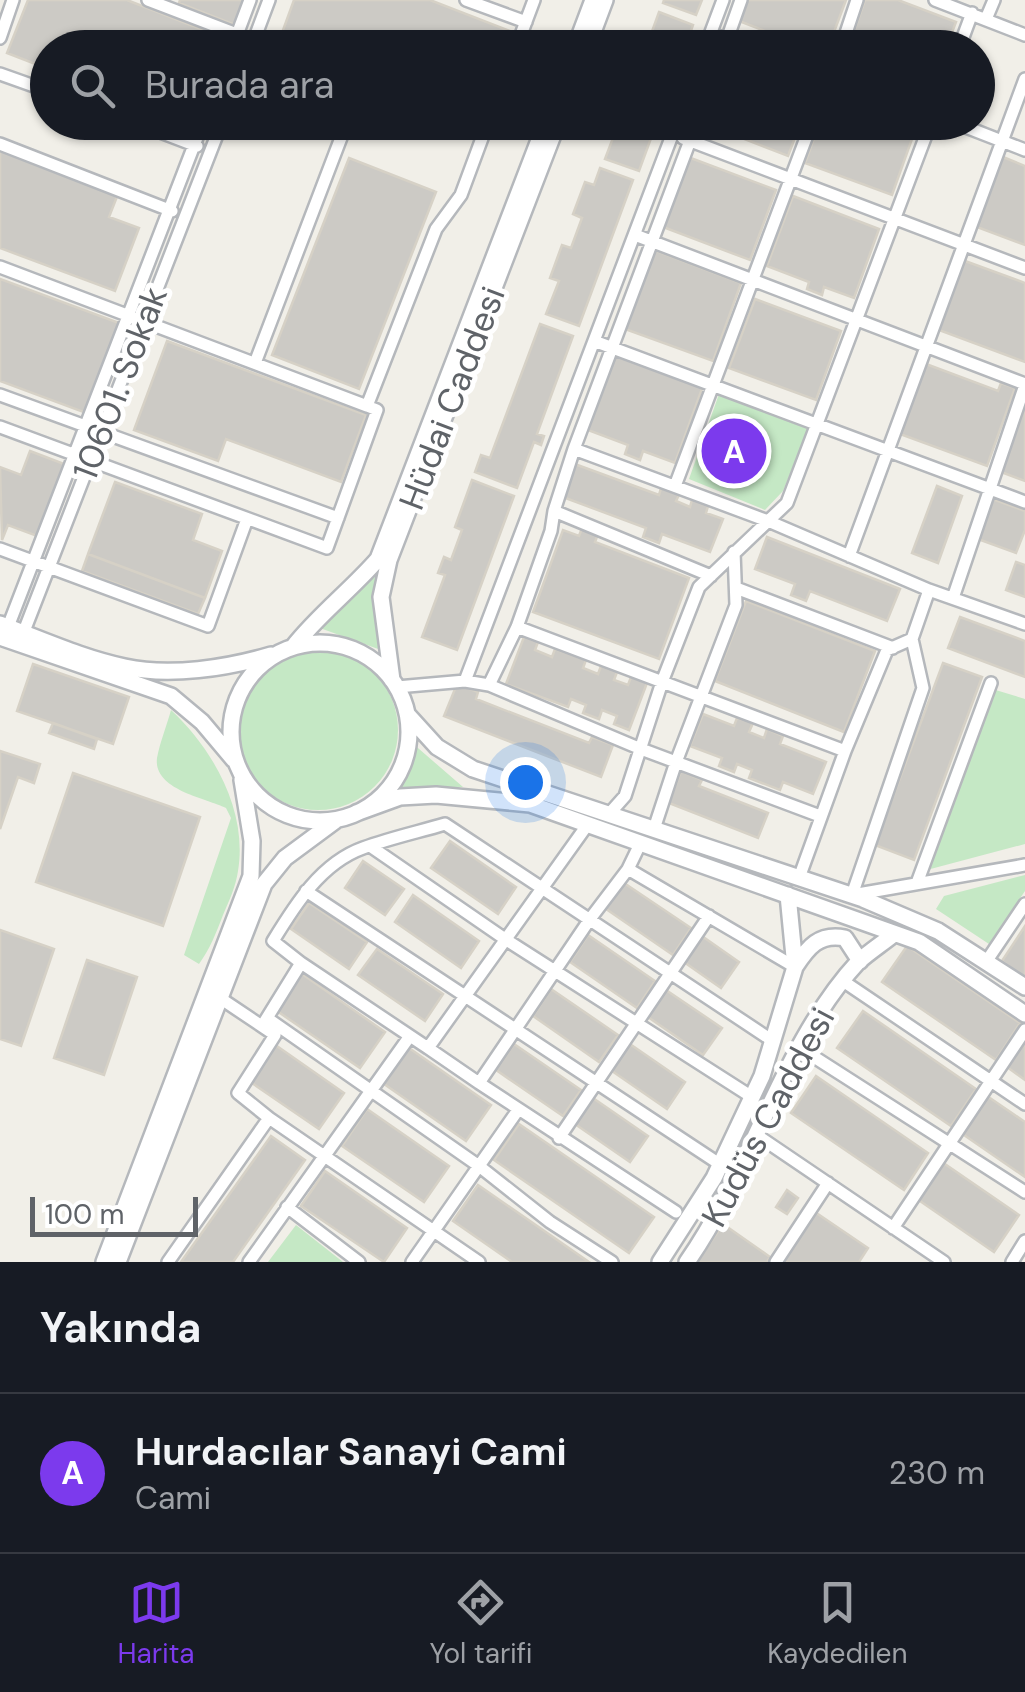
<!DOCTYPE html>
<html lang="tr">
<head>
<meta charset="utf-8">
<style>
  :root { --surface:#171b24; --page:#242831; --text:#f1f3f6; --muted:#9ea1a6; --line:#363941; --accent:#7c3aed }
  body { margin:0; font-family:"DM Sans",sans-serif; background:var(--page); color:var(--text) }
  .scale { position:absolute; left:30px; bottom:25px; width:168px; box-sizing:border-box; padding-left:10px; border:5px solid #5f6368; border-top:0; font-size:28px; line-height:35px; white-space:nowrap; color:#5f6368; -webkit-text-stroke:8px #fff; paint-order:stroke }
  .you { position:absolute; left:525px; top:782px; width:35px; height:35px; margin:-25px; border:8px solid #fff; border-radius:50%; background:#1a73e8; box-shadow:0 0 0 15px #1a73e833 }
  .badge { display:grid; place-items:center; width:65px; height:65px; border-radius:50%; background:var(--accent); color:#fff; font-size:32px; font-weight:700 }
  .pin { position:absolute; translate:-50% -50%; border:5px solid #fff; box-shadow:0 2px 10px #0006 }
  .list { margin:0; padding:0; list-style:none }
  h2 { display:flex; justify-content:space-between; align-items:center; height:130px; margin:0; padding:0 40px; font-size:42px }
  h2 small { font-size:32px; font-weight:400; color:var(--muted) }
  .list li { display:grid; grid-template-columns:65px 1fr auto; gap:30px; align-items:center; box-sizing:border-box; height:160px; padding:0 40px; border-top:2px solid var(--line) }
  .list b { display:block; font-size:38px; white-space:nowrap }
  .list p { margin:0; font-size:32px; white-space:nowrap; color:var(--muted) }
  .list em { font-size:32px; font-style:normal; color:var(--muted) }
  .icon { flex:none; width:55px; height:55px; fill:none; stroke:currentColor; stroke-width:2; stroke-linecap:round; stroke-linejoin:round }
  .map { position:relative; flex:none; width:1025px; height:1262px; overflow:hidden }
  .search { position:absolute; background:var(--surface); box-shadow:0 2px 8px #0004; left:30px; right:30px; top:30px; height:110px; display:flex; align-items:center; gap:25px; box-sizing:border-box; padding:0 35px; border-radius:55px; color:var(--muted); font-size:38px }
  .sheet { height:290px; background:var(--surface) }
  nav { display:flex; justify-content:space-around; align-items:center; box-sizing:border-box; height:140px; border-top:2px solid var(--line); background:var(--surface); font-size:28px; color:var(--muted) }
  nav a { display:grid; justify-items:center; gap:5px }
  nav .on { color:var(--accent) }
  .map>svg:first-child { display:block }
  .green { fill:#c5e8c5 }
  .building { fill:#cccac5; stroke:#d6d1c6; stroke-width:2.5 }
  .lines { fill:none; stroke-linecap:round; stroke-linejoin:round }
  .minor-casing { stroke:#b5b8bc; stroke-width:16 }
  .tertiary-casing { stroke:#b5b8bc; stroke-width:20 }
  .minor { stroke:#fff; stroke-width:11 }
  .tertiary { stroke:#fff; stroke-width:15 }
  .labels { text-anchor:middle; stroke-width:10; stroke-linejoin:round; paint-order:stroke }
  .street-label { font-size:35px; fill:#5f6368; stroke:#fff }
</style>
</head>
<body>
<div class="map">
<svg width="1025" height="1262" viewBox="0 0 1025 1262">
  <rect width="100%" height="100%" fill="#f1efe8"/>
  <path class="green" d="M719,394L808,429L783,491L765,510L689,479Z
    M378,568L374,610L381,650L317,627L351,600Z
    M238 730a80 80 0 1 1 160 0a80 80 0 1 1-160 0Z
    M989,688L1025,699V844L923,871Z
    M171,710C213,749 248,811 238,871C236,886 229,901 223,915C216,933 210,949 199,964L184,955L231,818L226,808C206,798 153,790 157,758C160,742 167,725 171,710Z
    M411,742L463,787L424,788L386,796L402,772Z
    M1025,875V891L989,944L936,909L944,896Z
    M296,1225L343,1262H268Z"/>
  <path class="building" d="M28,0H127L224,38L220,48H48V69L7,53Z
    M180,0H245L235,25L179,3Z
    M294,0H430L510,31L503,48H295L279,41Z
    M664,0H702L696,15L663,3Z
    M746,0H846L828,48H809L739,21Z
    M865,0H898L956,22L946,48H848Z
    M659,12L693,25L685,48H646Z
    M619,122H657L639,171L605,159Z
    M701,122H801L788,156Z
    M820,122H910L917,125L892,195L805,163Z
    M0,150L118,194L109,217L139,228L115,291L0,248Z
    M688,157L776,190L750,260L663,227Z
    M1003,157L1025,166V245L977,227Z
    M349,158L436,192L359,389L272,355Z
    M600,168L633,180L579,326L546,314L559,281L550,278L562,245L571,248L582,218L573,214L585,182L594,185Z
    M793,196L879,229L854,298L824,287L822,295L807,289L809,282L767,266Z
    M654,250L741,283L713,361L625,329Z
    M965,261L1025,283V362L939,330Z
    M0,279L119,323L86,413L0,381Z
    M755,299L841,331L816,400L729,368Z
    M540,324L573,336L537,434L544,436L541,445L534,442L517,488L475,472L481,455L490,458Z
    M167,341L366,415L341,482L226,439L218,461L134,430Z
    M616,353L703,386L675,463L643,451L640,460L625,454L628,445L588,430Z
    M926,364L998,391L1001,383L1015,388L987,466L900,434Z
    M1025,407V481L1001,472Z
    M737,427L759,453L732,476L709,449Z
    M30,451L64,464L37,536L8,525L2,540L0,467L21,475Z
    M572,463L659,495L661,488L679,495L676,501L690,507L692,500L708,506L706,513L723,519L710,552L662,534L659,543L643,537L646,528L560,496Z
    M472,480L514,496L457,650L422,637L445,575L438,573L444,557L451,560L462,530L455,527Z
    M115,482L202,514L193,540L222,551L205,598L88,554Z
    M937,486L962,496L938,563L912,553Z
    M990,498L1025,511V530L1016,553L975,538Z
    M582,528L598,534L595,542L689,578L659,659L533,612L563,530L579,536Z
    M767,537L900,589L887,621L810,591L806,601L791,595L795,584L755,569Z
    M88,554L205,598L198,614L82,571Z
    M1016,562L1025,565V597L1006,590Z
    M746,601L875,651L844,732L715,681Z
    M960,617L1025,641V677L948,648Z
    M524,637L538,642L535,650L552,657L555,649L586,660L583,668L598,674L601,666L617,672L614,680L628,685L631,677L647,683L629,730L614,724L617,716L602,710L599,719L583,713L586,705L571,699L568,707L506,684Z
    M943,663L982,677L914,860L875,845Z
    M33,664L129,697L113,744L17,711Z
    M457,684L478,692L476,699L589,743L592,737L613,745L601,777L444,716Z
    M703,714L734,726L737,718L753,723L749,732L764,738L767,729L783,736L780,744L826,762L813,794L783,782L780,790L749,778L752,770L737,764L734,772L719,766L722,758L690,746Z
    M53,723L97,739L94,749L49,733Z
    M0,751L40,764L34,783L18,777L0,829Z
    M681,771L702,780L699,786L768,813L758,838L669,803Z
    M73,773L200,817L163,926L36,882Z
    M450,841L516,887L498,914L431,868Z
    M363,861L404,889L385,915L345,888Z
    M624,883L691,928L673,955L606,909Z
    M413,895L479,941L461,968L395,922Z
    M309,903L367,942L349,969L291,929Z
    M1025,926V979L1002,961Z
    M0,930L54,949L21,1046L0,1039Z
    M699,934L739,962L721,988L681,960Z
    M588,935L655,981L637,1008L570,962Z
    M907,946L1020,1023L996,1060L882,982Z
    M377,949L443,994L425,1021L358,975Z
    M87,960L137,977L104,1075L54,1058Z
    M302,974L385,1032L360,1068L277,1011Z
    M663,988L722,1028L703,1055L645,1015Z
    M551,989L618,1035L599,1062L533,1016Z
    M863,1011L976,1089L951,1126L837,1048Z
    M1025,1041V1080L1007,1067Z
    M627,1042L685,1082L667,1109L609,1069Z
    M274,1044L344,1093L319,1129L249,1081Z
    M514,1044L581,1090L563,1116L496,1070Z
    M409,1048L491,1105L466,1141L384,1084Z
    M816,1076L928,1153L904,1190L791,1113Z
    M590,1096L648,1136L630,1162L572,1122Z
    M987,1096L1025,1122V1177L961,1133Z
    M367,1109L449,1166L424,1202L342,1146Z
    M519,1124L654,1217L629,1253L494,1160Z
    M271,1136L305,1160L233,1262H181Z
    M942,1162L1019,1215L994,1252L917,1199Z
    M325,1171L407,1228L384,1262L301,1206Z
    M478,1185L589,1262H512L453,1221Z
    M787,1190L798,1198L787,1214L776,1207Z
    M812,1210L868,1248L859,1262H778Z
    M723,1224L770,1257L767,1262H697Z"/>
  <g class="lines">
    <g class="minor-casing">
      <path id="minor" d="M148,0L273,48
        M466,0L526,22
        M935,0L1025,35
        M986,19L994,0
        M711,33L753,48
        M0,38L13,0
        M232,48L250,0
        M251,48L269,0
        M516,48L534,0
        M705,48L723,0
        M724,48L741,0
        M841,48L857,0
        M959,48L972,13
        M0,74L48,91
        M134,122L197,146
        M471,122L486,128
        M953,122L1025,150
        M683,138L1025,268
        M0,144L172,211
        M635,235L1025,384
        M0,267L367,406
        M594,341L1025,502
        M255,363L347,122
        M0,395L338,518
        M0,427L327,548L377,410L367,406L436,229L461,195L488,122
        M574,449L768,521L929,590L912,639L887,650L845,751L799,878
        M675,486L812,122
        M554,511L711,576
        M0,549L208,626L247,519
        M849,556L1025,79
        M736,588L893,648
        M929,590L1025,624
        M953,598L1025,385
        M517,627L845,751
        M6,632L203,122
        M21,639L222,122
        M912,639L923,688L852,895L1025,865
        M465,681L677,122
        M489,685L517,627L551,531L554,511L574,449L697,122
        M397,687L465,681L489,685L641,749L820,816
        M609,814L625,796L662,682L699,587L787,503L931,122
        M654,829L676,762L736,605L734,552
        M641,842L628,869L795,967
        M370,846L505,939L752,1097
        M628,869L590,919L479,1083L676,1212
        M917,883L991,683
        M306,891L721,1165
        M986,962L1025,904
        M301,963L428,1048L588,824
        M843,981L1025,1104
        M267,1018L479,1166L550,1222L612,1262
        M262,1026L301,963L273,941C295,905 321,863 363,848C390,838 418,832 445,824L773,1041
        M428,1048L479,1083
        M800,1048L1025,1192
        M269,1118L479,1262
        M758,1136L944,1262
        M559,1138L709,916
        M287,1207L359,1262
        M893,1228L1025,1030
        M168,1262L269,1118L238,1093L275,1035L220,998
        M249,1262L410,1036
        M412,1262L518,1110
        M776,1262L828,1183
        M1012,1262L1025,1241"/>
    </g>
    <g class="tertiary-casing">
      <path id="tertiary" d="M575,48L593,0
        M587,48L605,0
        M0,624C41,639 82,658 125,667C170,677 227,668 271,655
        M0,637L171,696L202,722L234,760
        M231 732a89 89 0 1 1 178 0a89 89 0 1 1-178 0Z
        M293,647C318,615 351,590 378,559L546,122
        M392,680L381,597L389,560L558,122
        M407,714L437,747L473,769L863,899L938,931L1025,987
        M356,813L400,797L436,795L530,804L919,942L1025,1014
        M795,967C808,947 819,933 845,938L860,961
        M104,1262L251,876L252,841L242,780
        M118,1262L264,884L285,858L335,821
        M660,1262L714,1178L762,1076L795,967L788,895
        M687,1262C752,1169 783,1043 858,962C869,952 883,943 894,934"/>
    </g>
    <use href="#minor" class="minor"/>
    <use href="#tertiary" class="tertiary"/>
  </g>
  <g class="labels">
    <g class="street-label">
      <text transform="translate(120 383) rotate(-69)" y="12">10601. Sokak</text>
      <text transform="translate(452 398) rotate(-69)" y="12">Hüdai Caddesi</text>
      <text transform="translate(768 1117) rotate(-62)" y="12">Kudüs Caddesi</text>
    </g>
  </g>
</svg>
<div class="scale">100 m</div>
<div class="you"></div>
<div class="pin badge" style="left:734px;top:451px">A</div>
<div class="search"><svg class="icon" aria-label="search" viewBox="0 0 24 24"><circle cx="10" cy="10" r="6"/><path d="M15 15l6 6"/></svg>Burada ara</div>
</div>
<section class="sheet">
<h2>Yakında<small></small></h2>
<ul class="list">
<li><span class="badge">A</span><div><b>Hurdacılar Sanayi Cami</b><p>Cami</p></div><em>230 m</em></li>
</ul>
</section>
<nav>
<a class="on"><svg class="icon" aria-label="map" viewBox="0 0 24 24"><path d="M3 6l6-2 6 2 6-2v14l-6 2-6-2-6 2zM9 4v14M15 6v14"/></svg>Harita</a>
<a><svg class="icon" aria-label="directions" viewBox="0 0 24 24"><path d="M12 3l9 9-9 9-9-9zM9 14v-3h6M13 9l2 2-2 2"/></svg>Yol tarifi</a>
<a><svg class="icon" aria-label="saved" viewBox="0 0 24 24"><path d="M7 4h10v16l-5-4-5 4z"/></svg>Kaydedilen</a>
</nav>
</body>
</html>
